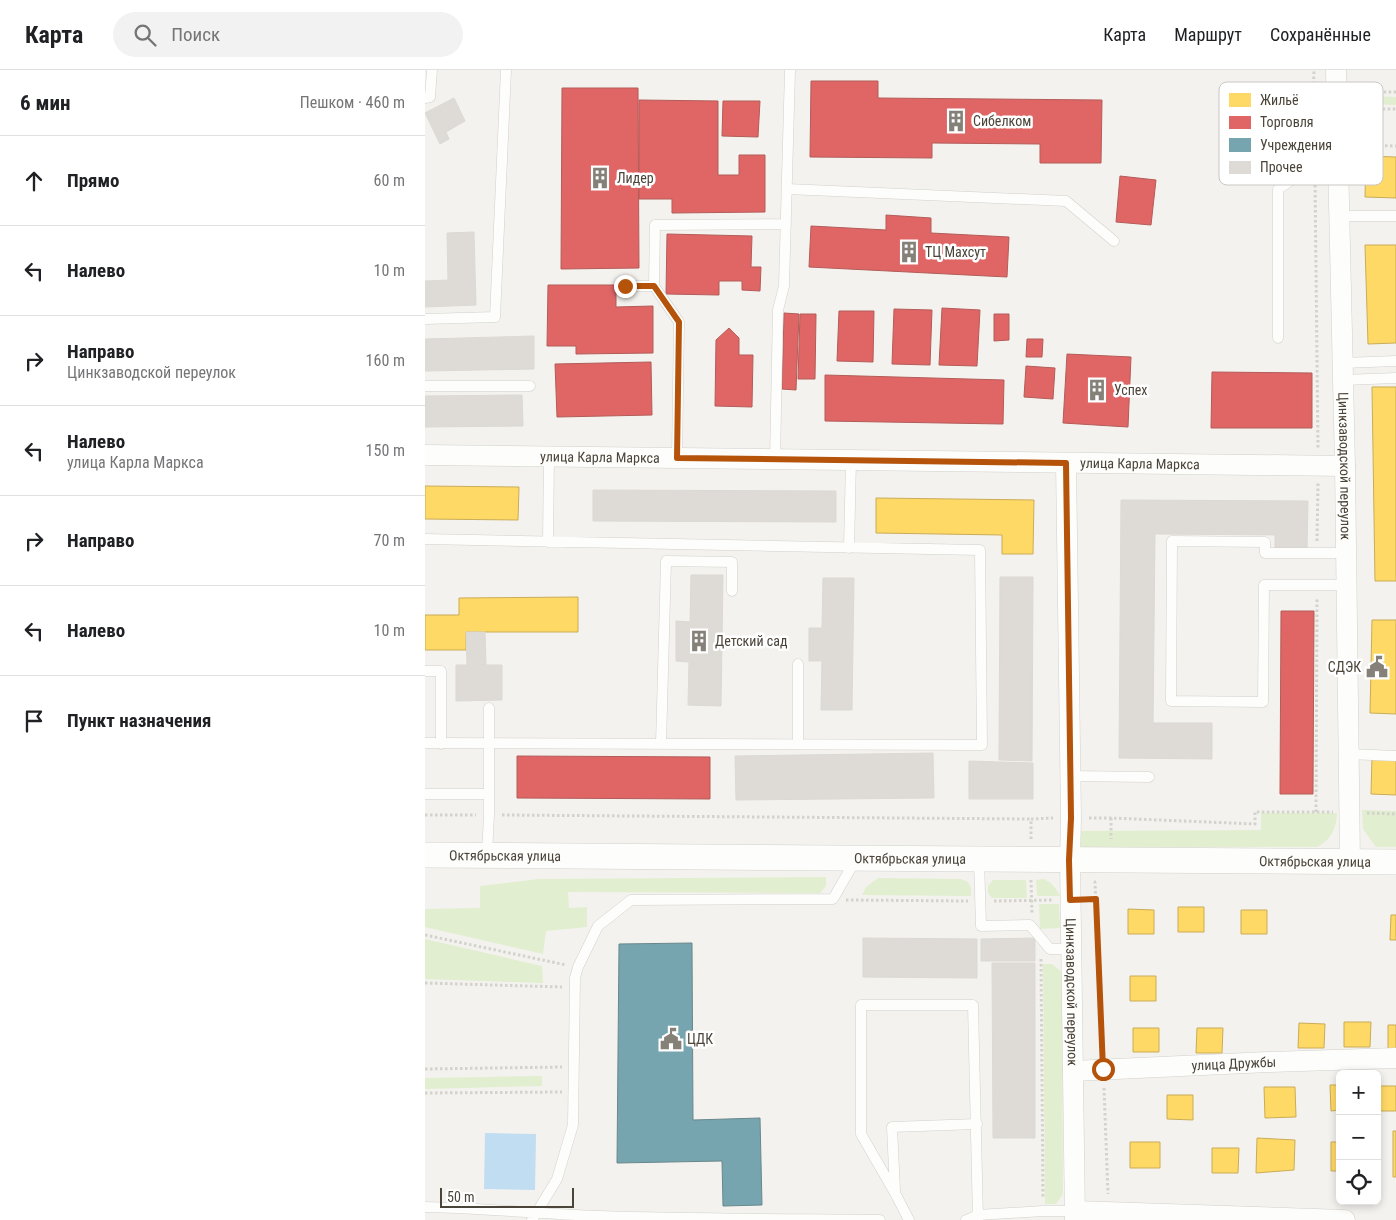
<!DOCTYPE html>
<html lang="ru">
<head>
<meta charset="utf-8">
<style>
  :root { --surface:#fff; --page:#f2f2f2; --text:#202124; --muted:#757577; --line:#e0e0e0 }
  body { margin:0; font-family:"Roboto Condensed",sans-serif; background:var(--page); color:var(--text) }
  .controls { position:absolute; right:15px; bottom:15px; display:grid; overflow:hidden; border-radius:8px; box-shadow:0 2px 8px #0003 }
  .controls button { width:45px; height:45px; display:grid; place-items:center; padding:0; border:0; border-bottom:1px solid var(--line); background:var(--surface); color:var(--text); font:25px sans-serif }
  .scale { position:absolute; left:15px; bottom:12px; width:134px; box-sizing:border-box; padding-left:5px; border:2px solid #4b4439; border-top:0; font-size:14px; line-height:18px; white-space:nowrap; color:#4b4439; -webkit-text-stroke:4px #fff; paint-order:stroke }
  .stop { position:absolute; width:15px; height:15px; margin:-11px; border:4px solid #b45309; border-radius:50%; background:#fff }
  .stop.end { background:#b45309; border-color:#fff; box-shadow:0 1px 5px #0008 }
  .list { margin:0; padding:0; list-style:none }
  h2 { display:flex; justify-content:space-between; align-items:center; height:65px; margin:0; padding:0 20px; font-size:21px }
  h2 small { font-size:16px; font-weight:400; color:var(--muted) }
  .list li { display:grid; grid-template-columns:32px 1fr auto; gap:15px; align-items:center; box-sizing:border-box; height:90px; padding:0 20px; border-top:1px solid var(--line) }
  .list b { display:block; font-size:19px; white-space:nowrap }
  .list p { margin:0; font-size:16px; white-space:nowrap; color:var(--muted) }
  .list em { font-size:16px; font-style:normal; color:var(--muted) }
  .icon { flex:none; width:28px; height:28px; fill:none; stroke:currentColor; stroke-width:2; stroke-linecap:round; stroke-linejoin:round }
  .map { position:relative; flex:none; width:971px; height:1150px; overflow:hidden }
  header { display:flex; align-items:center; gap:30px; box-sizing:border-box; height:70px; padding:0 25px; background:var(--surface); border-bottom:1px solid var(--line) }
  header strong { font-size:24px }
  nav { display:flex; gap:28px; margin-inline-start:auto; font-size:18px }
  .search { width:350px; height:45px; background:var(--page); display:flex; align-items:center; gap:12px; box-sizing:border-box; padding:0 18px; border-radius:28px; color:var(--muted); font-size:19px }
  main { display:flex }
  aside { flex:1; background:var(--surface) }
  .map>svg:first-child { display:block }
  .green { fill:#e1eecf }
  .water { fill:#c0ddf1 }
  .homes { fill:#ffd966; stroke:#c9ac58 }
  .shops { fill:#e06666; stroke:#b35c58 }
  .public { fill:#76a5af; stroke:#69888c }
  .building { fill:#dedbd6; stroke:#dcd9d4 }
  .lines { fill:none; stroke-linecap:round; stroke-linejoin:round }
  .service-casing { stroke:#d2d0cb; stroke-width:11 }
  .minor-casing { stroke:#d2d0cb; stroke-width:21 }
  .tertiary-casing { stroke:#d2d0cb; stroke-width:26 }
  .path { stroke:#d3d2cc; stroke-width:3; stroke-dasharray:2.5 2.5; stroke-linecap:butt }
  .service { stroke:#fdfdfc; stroke-width:10 }
  .minor { stroke:#fdfdfc; stroke-width:20 }
  .tertiary { stroke:#fdfdfc; stroke-width:25 }
  .route { stroke:#b45309; stroke-width:6 }
  .labels { text-anchor:middle; stroke-width:5; stroke-linejoin:round; paint-order:stroke }
  .poi-label { font-size:14px; fill:#4b4439; stroke:#fff; text-anchor:start }
  .street-label { font-size:14px; fill:#4b4439; stroke:#fff }
  .key { fill:#fff; stroke:#c9c7c4; stroke-width:1 }
  .key-label { font-size:14px; fill:#4b4439 }
</style>
</head>
<body>
<header>
<strong>Карта</strong>
<div class="search"><svg class="icon" aria-label="search" viewBox="0 0 24 24"><circle cx="10" cy="10" r="6"/><path d="M15 15l6 6"/></svg>Поиск</div>
<nav><a>Карта</a><a>Маршрут</a><a>Сохранённые</a></nav>
</header>
<main>
<aside>
<h2>6 мин<small>Пешком · 460 m</small></h2>
<ul class="list">
<li><svg class="icon" aria-label="ahead" viewBox="0 0 24 24"><path d="M12 20V5M6 11l6-6 6 6"/></svg><div><b>Прямо</b></div><em>60 m</em></li>
<li><svg class="icon" aria-label="left" viewBox="0 0 24 24"><path d="M17 20v-9H6M10 6l-5 5 5 5"/></svg><div><b>Налево</b></div><em>10 m</em></li>
<li><svg class="icon" aria-label="right" viewBox="0 0 24 24"><path d="M7 20v-9h11M14 6l5 5-5 5"/></svg><div><b>Направо</b><p>Цинкзаводской переулок</p></div><em>160 m</em></li>
<li><svg class="icon" aria-label="left" viewBox="0 0 24 24"><path d="M17 20v-9H6M10 6l-5 5 5 5"/></svg><div><b>Налево</b><p>улица Карла Маркса</p></div><em>150 m</em></li>
<li><svg class="icon" aria-label="right" viewBox="0 0 24 24"><path d="M7 20v-9h11M14 6l5 5-5 5"/></svg><div><b>Направо</b></div><em>70 m</em></li>
<li><svg class="icon" aria-label="left" viewBox="0 0 24 24"><path d="M17 20v-9H6M10 6l-5 5 5 5"/></svg><div><b>Налево</b></div><em>10 m</em></li>
<li><svg class="icon" aria-label="arrive" viewBox="0 0 24 24"><path d="M6 21V4h12l-3 4 3 4H6"/></svg><div><b>Пункт назначения</b></div></li>
</ul>
</aside>
<div class="map">
<svg width="971" height="1150" viewBox="0 0 971 1150">
  <rect width="100%" height="100%" fill="#f4f2ee"/>
  <path class="green" d="M944,26L971,27V35L944,34Z
    M937,740L971,741V777H951L938,759Z
    M836,743H912C911,759 907,769 892,777H649V761L836,760Z
    M401,807V816L395,823L143,822L144,838L162,837V857L121,861L118,884L0,857V839L55,838V816L114,809Z
    M453,808L536,809L543,812L546,818V826L437,825L441,817Z
    M618,809C627,812 631,818 635,826H612L611,810Z
    M568,810H601L602,828H567L563,823V816Z
    M614,834H634L635,858L615,859Z
    M0,869L117,896L118,913L0,909Z
    M618,894H627L637,902L638,1124L631,1134H620Z
    M117,1006V1016L0,1019V1008Z"/>
  <path class="water" d="M60,1063L111,1064L110,1120L59,1119Z"/>
  <path class="homes" d="M941,86L971,87V128L940,127Z
    M940,175H971V273L943,274Z
    M947,317H971V511H950Z
    M0,416L94,417L93,450L0,449Z
    M451,428L609,430L608,484H577V465L451,463Z
    M153,527V562H41V580H0V545H34V528Z
    M947,550H971V644L945,643Z
    M947,688L971,689V725L946,724Z
    M753,837H779V862H753Z
    M703,839L729,840V864H703Z
    M816,840H842V864H816Z
    M966,845H971V870H965Z
    M705,906H731V931H705Z
    M919,952H946L945,977H919Z
    M874,953L900,954L899,978H873Z
    M963,955H971V980H963Z
    M708,958H734V982H708Z
    M772,958H798L797,983H771Z
    M905,1015H915V1040L906,1041Z
    M955,1016H971V1041H955Z
    M839,1017H870L871,1047L840,1048Z
    M742,1025H768V1050L742,1049Z
    M968,1061H971V1107H968Z
    M832,1068L870,1070L869,1100L831,1103Z
    M705,1072H735V1098H705Z
    M906,1072H915V1101H906Z
    M787,1078H814L813,1103H787Z"/>
  <path class="shops" d="M386,11H453V28L677,30L676,93H615V74L507,73V88L385,87Z
    M137,18H213L214,198L136,199Z
    M214,30L293,31V105H314V85H340V142L247,143V129H214Z
    M298,31H335L333,67L297,66Z
    M695,106L731,110L726,155L691,152Z
    M461,145L506,148V163L584,167L582,207L384,197L386,156L461,160Z
    M242,164L327,166L326,197H336L335,221L317,220V211H294V225L241,224Z
    M123,215H191V237L228,236V283L151,284V276H122Z
    M517,238L555,240L552,296L514,295Z
    M469,239L507,240L505,295L467,294Z
    M414,241H449L448,292L412,291Z
    M359,243L374,244L371,320L357,319Z
    M375,244H391L390,309H373Z
    M569,244H584V270L569,271Z
    M304,258L314,268V285H328L327,337L290,336L291,270Z
    M602,269H618L617,287H601Z
    M642,284L706,287L703,357L638,353Z
    M226,292L227,345L132,347L130,294Z
    M601,296L630,298L628,329L599,327Z
    M787,302L887,303V358H786Z
    M400,305L579,310L578,354L400,351Z
    M856,541H889L888,724H855Z
    M92,686L285,687V729L92,728Z"/>
  <path class="public" d="M267,873L268,1050L335,1048L337,1135L298,1136L297,1091L192,1093L194,874Z"/>
  <path class="building" d="M29,28L40,51L21,62L24,69L15,74L0,43Z
    M49,162L51,235L0,237V211L23,210L22,163Z
    M109,266V299L0,301V269Z
    M97,325L98,356L0,357V326Z
    M168,420L411,421V452L168,451Z
    M696,430L883,431L882,481L850,480V465L730,464L728,653H787V689L694,688Z
    M266,505H298L296,636L263,635L264,592L251,591V551L265,552Z
    M575,507H608L607,691L574,690Z
    M398,508H429L427,640H396L397,591H384V558H397Z
    M41,562H60L61,595H77V630L31,631V595H42Z
    M508,683L509,728L311,730L310,686Z
    M544,691L608,693V729H544Z
    M438,868L552,869V908L438,907Z
    M610,868V891H556V869Z
    M567,893H610V1068H568Z"/>
  <g class="lines">
    <g class="service-casing">
      <path id="service" d="M0,28L5,27L7,0
        M362,119L641,131L689,171
        M914,146H971
        M200,216H229
        M0,249L70,247L81,0
        M853,268V119L913,80
        M918,293L971,291
        M918,310L971,308
        M0,316H105
        M252,388L254,252L229,216L230,155L361,154
        M350,389L353,240L359,216L365,0
        M0,469L555,480L557,675L0,673
        M123,472L124,386
        M424,478L426,390
        M921,483H840V472L747,471L746,631L838,632L839,515H922
        M373,594V674
        M0,601H16V674
        M236,674L241,491L307,492V521
        M923,684L971,686
        M645,706L724,707
        M0,724H64
        M62,784L64,745V638
        M554,790L556,856L605,855L625,879H646
        M470,1121L467,1057L552,1054
        M0,1137C58,1138 116,1144 174,1146C268,1149 362,1149 455,1150
        M107,1150L132,1109L148,1055L150,908L153,897L173,856L206,830L408,829L431,789
        M484,1150L470,1123L436,1064V935H548L553,1150
        M541,1150L553,1145L618,1141H650"/>
    </g>
    <g class="minor-casing">
      <g id="minor">
        <path id="s1" d="M911,0L920,396L925,792"/>
        <path id="s2" d="M0,385L920,396"/>
        <path id="s3" d="M641,393L646,748L645,790L650,1150"/>
        <path id="s4" d="M648,1001L843,992L971,988"/>
        <path d="M650,1141L920,1150"/>
      </g>
    </g>
    <g class="tertiary-casing">
      <g id="tertiary">
        <path id="s5" d="M0,785L971,792"/>
      </g>
    </g>
    <path class="path" d="M930,28L943,22H971
      M888,29L889,0
      M930,31L943,39H971
      M930,75L971,76
      M890,79L888,29H895
      M890,110L893,379
      M892,471L893,412
      M891,742L892,527
      M942,743L971,744
      M0,745H51
      M77,745L606,749
      M664,748H686L830,754V742H908
      M686,748V769
      M606,769V749L628,748
      M606,810L607,844
      M671,812H670L677,982
      M421,830L543,831
      M569,831L628,830
      M0,865L141,895
      M616,889L618,1128
      M0,913L137,917
      M0,999L137,997
      M679,1018L683,1124
      M0,1023L137,1022"/>
    <use href="#service" class="service"/>
    <use href="#minor" class="minor"/>
    <use href="#tertiary" class="tertiary"/>
  </g>
  <g class="lines">
    <path class="route" d="M200,216H229L254,252L252,388L641,393L646,748L644,790L645,830L671,829L678,999"/>
  </g>
  <defs>
    <g id="building-bare" transform="scale(1.725)"><path d="M-4-6H4V6H1V3H-1V6H-4ZM-2.5-4.3h1.7v1.8h-1.7ZM.8-4.3h1.7v1.8H.8ZM-2.5-1h1.7V.8h-1.7ZM.8-1h1.7V.8H.8Z" fill="#868178" stroke="#fff" stroke-width="2.5" paint-order="stroke"/></g>
    <g id="civic-bare" transform="scale(1.725)"><path d="M-.6-6.5H3V-4.5H.6V-3L4-1V1h2V6H-6V1h2V-1L-.6-3ZM-1.2 2.5V6h2.4V2.5Z" fill="#868178" stroke="#fff" stroke-width="2.5" paint-order="stroke"/></g>
  </defs>
  <g fill-rule="evenodd">
    <use href="#building-bare" x="531" y="51"/>
    <use href="#building-bare" x="175" y="108"/>
    <use href="#building-bare" x="484" y="182"/>
    <use href="#building-bare" x="672" y="320"/>
    <use href="#building-bare" x="274" y="571"/>
    <use href="#civic-bare" x="952" y="597"/>
    <use href="#civic-bare" x="246" y="969"/>
  </g>
  <g class="labels">
    <g class="poi-label">
      <text x="548" y="56">Сибелком</text>
      <text x="192" y="113">Лидер</text>
      <text x="500" y="187">ТЦ Махсут</text>
      <text x="689" y="325">Успех</text>
      <text x="290" y="576">Детский сад</text>
      <text x="936" y="602" text-anchor="end">СДЭК</text>
      <text x="262" y="974">ЦДК</text>
    </g>
    <g class="street-label">
      <text dy="5" stroke="none"><textPath href="#s2" startOffset="175">улица Карла Маркса</textPath></text>
      <text dy="5" stroke="none"><textPath href="#s2" startOffset="715">улица Карла Маркса</textPath></text>
      <text dy="5" stroke="none"><textPath href="#s1" startOffset="396">Цинкзаводской переулок</textPath></text>
      <text dy="5" stroke="none"><textPath href="#s5" startOffset="80">Октябрьская улица</textPath></text>
      <text dy="5" stroke="none"><textPath href="#s5" startOffset="485">Октябрьская улица</textPath></text>
      <text dy="5" stroke="none"><textPath href="#s5" startOffset="890">Октябрьская улица</textPath></text>
      <text dy="5" stroke="none"><textPath href="#s3" startOffset="529">Цинкзаводской переулок</textPath></text>
      <text dy="5" stroke="none"><textPath href="#s4" startOffset="161">улица Дружбы</textPath></text>
    </g>
  </g>
  <rect x="794" y="12" width="164" height="103" rx="8" class="key"/>
  <rect x="804" y="23" width="22" height="14" fill="#ffd966"/>
  <rect x="804" y="46" width="22" height="13" fill="#e06666"/>
  <rect x="804" y="68" width="22" height="14" fill="#76a5af"/>
  <rect x="804" y="91" width="22" height="13" fill="#dedbd6"/>
  <g class="key-label">
    <text x="835" y="35">Жильё</text>
    <text x="835" y="57">Торговля</text>
    <text x="835" y="80">Учреждения</text>
    <text x="835" y="102">Прочее</text>
  </g>
</svg>
<div class="controls">
<button>+</button>
<button>−</button>
<button><svg class="icon" aria-label="locate" viewBox="0 0 24 24"><circle cx="12" cy="12" r="6"/><path d="M12 2v4M12 18v4M2 12h4M18 12h4"/></svg></button>
</div>
<div class="scale">50 m</div>
<div class="stop" style="left:678px;top:999px"></div>
<div class="stop end" style="left:200px;top:216px"></div>
</div>
</main>
</body>
</html>
